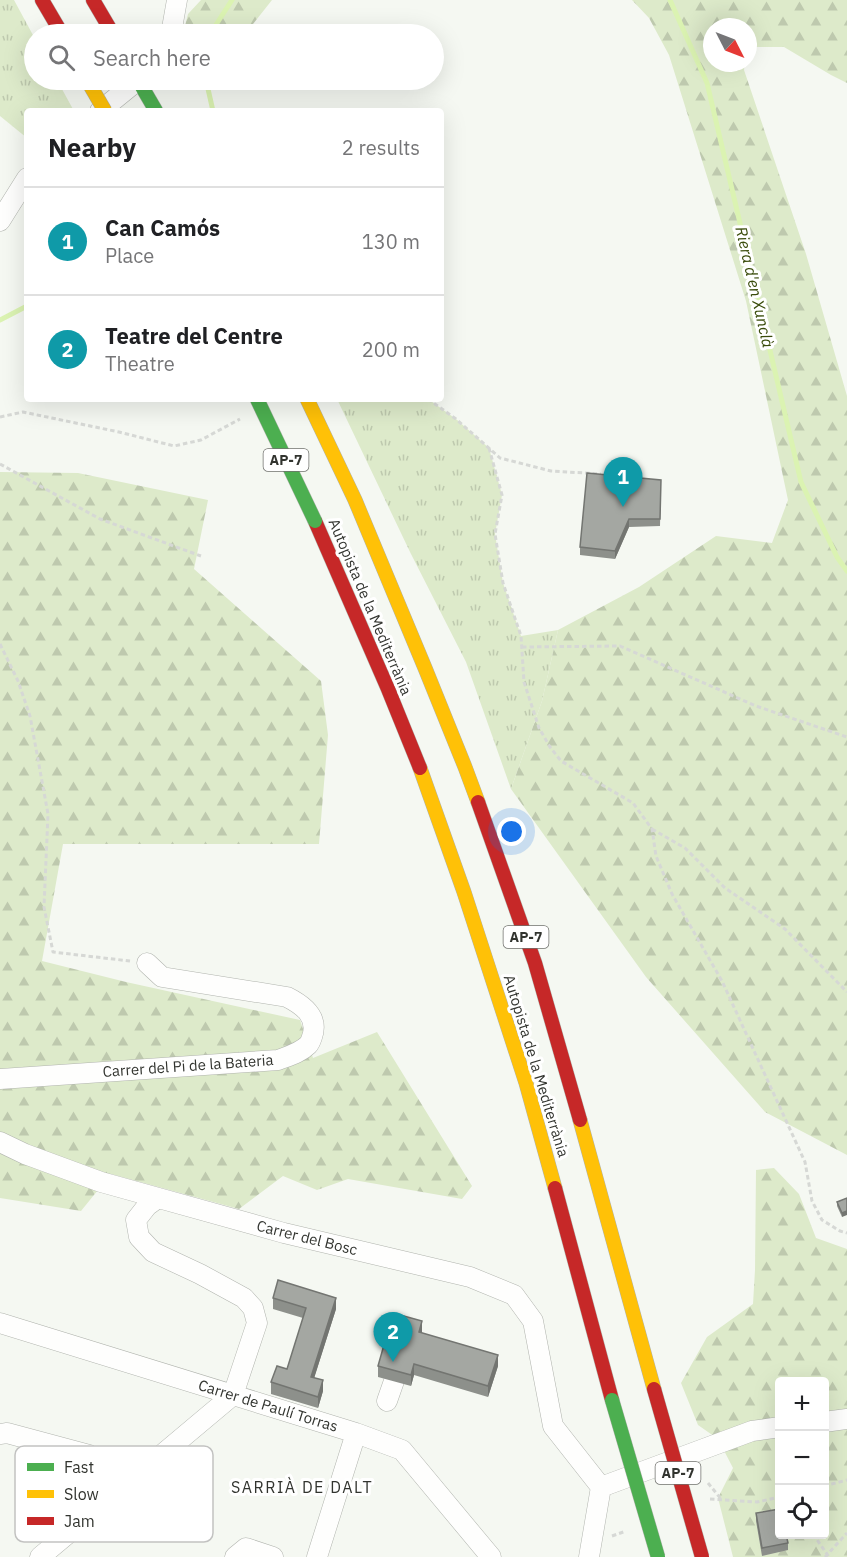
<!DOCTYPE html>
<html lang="en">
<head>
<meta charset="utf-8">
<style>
  :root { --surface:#fff; --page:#f6f6f6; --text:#202124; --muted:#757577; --line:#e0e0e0; --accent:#767973 }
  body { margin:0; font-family:"IBM Plex Sans",sans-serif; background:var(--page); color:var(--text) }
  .controls { position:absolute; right:18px; bottom:18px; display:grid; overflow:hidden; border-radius:6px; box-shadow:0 6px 24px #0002 }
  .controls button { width:54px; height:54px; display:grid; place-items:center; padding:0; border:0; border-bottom:2px solid var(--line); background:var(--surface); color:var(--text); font:30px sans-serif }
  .compass { position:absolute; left:703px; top:18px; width:54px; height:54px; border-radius:50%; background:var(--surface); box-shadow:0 6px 24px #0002; rotate:132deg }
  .you { position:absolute; left:512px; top:832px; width:21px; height:21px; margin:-15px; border:4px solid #fff; border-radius:50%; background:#1a73e8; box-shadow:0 0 0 9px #1a73e833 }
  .badge { display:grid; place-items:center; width:39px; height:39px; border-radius:50%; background:var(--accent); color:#fff; font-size:20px; font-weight:700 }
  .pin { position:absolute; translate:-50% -50px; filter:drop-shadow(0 2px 3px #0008) }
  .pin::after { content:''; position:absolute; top:32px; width:21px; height:18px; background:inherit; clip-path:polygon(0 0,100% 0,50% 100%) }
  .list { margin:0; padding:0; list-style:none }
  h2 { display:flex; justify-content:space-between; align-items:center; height:78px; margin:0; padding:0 24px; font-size:26px }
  h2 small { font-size:20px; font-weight:400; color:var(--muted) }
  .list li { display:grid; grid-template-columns:39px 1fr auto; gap:18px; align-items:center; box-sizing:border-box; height:108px; padding:0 24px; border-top:2px solid var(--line) }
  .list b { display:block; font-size:22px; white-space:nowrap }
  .list p { margin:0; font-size:20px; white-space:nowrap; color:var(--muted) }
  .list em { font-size:20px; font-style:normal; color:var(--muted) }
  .icon { flex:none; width:33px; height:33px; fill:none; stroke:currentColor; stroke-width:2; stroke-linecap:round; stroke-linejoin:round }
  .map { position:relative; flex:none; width:847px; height:1557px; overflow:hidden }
  .search { position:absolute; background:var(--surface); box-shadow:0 6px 24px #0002; left:24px; top:24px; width:420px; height:66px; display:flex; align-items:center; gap:15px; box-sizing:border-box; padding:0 21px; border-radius:33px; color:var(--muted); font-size:22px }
  .panel { position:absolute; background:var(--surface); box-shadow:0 6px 24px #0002; left:24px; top:108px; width:420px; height:294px; border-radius:6px }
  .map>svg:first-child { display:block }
  .grass { fill:url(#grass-tufts) }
  .forest { fill:url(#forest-firs); fill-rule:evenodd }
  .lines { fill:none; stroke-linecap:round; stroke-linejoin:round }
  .stream { stroke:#dbf3b2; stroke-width:5 }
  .street-casing { stroke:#b1b4ae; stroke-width:21 }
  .fast-casing { stroke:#b1b4ae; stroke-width:15 }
  .slow-casing { stroke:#b1b4ae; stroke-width:15 }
  .jam-casing { stroke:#b1b4ae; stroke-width:15 }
  .path { stroke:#d6d8d5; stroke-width:3; stroke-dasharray:4.5 3; stroke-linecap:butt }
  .street { stroke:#fefefd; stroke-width:20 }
  .fast { stroke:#4caf50; stroke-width:14 }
  .slow { stroke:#ffc107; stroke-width:14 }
  .jam { stroke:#c62828; stroke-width:14 }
  .fast-bridge-casing { stroke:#b1b4ae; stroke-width:15; stroke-linecap:butt }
  .slow-bridge-casing { stroke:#b1b4ae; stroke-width:15; stroke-linecap:butt }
  .jam-bridge-casing { stroke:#b1b4ae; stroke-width:15; stroke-linecap:butt }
  .fast-bridge { stroke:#4caf50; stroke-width:14 }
  .slow-bridge { stroke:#ffc107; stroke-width:14 }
  .jam-bridge { stroke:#c62828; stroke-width:14 }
  .wall { fill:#8d908b }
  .shaded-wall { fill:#737571 }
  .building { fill:#a4a7a2; stroke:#737571; stroke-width:1.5 }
  .labels { text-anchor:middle; stroke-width:6; stroke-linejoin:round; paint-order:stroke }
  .shield { fill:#fff; stroke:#70716d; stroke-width:1.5 }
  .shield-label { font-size:14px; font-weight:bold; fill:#32342f }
  .street-label { font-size:15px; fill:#32342f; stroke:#fff }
  .water-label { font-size:16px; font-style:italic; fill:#3a4c0b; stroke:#fff }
  .neighbourhood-label { font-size:16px; letter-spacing:1.5px; fill:#32342f; stroke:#fff }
  .key { fill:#fff; stroke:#c2c2c1; stroke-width:1.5 }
  .key-label { font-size:16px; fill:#32342f }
</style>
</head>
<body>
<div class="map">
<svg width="847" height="1557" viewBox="0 0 847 1557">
  <defs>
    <pattern id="grass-tufts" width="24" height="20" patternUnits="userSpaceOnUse" patternTransform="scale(1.5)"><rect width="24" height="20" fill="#ddeaca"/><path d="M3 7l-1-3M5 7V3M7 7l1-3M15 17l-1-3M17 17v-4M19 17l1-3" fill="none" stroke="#bec9ae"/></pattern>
    <pattern id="forest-firs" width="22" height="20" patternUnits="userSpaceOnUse" patternTransform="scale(1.5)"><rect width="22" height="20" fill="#ddeaca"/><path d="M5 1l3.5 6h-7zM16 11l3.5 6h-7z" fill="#bec9ae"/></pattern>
  </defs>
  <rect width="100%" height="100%" fill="#f5f8f2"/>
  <path class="grass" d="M0,0H14L34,37V80H57L74,111H27V138L0,116Z
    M337,399H428L456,419L489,448L502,495L495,534L503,583L521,636L558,630L542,701L511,789L466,662L411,554Z"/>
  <path class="forest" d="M201,0H272L245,34H183L188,14Z
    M632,0H847V83L831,75L784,47H748V27H712V63H745L744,70L806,254L847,396V1155L765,1112L646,977L511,789L542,701L558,630L639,587L716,536L772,543L788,500L746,301L669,55L649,18Z
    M0,472L78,473L208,500L194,569L321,681L328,735L319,844H63L42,961L126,982L300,1020L313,1058L377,1032L472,1186L462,1199L348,1179L317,1190L283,1176L239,1209L111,1174L81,1211L0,1198Z
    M774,1168L799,1194L816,1238L847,1249V1557H733L718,1498L733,1468L718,1439L698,1425L681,1383L707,1337L753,1304L755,1270L756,1170ZM780,1382H824V1534H780Z"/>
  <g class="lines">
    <path class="stream" d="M670,0L707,83L801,482L837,557L847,571
      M210,34L232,0
      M206,80L213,111
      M0,320L27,306"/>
    <g class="street-casing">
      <path id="street" d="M171,34L177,0
        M100,111L138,80
        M0,221L27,178
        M0,1079L278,1060C288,1056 300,1053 308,1045C310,1043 311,1040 312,1037C319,1017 303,1005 287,997L162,977L147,963
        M0,1142L25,1154L101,1182L284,1233L470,1277L514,1295L533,1321L553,1426L601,1487
        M158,1198L147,1206L136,1220L139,1237L153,1252L200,1274L244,1298L253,1308L257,1323L233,1395
        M0,1323L356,1433L402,1450L491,1557
        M387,1401L394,1381
        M824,1422L847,1419
        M0,1434L7,1433L89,1455L136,1477
        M40,1557L233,1395
        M235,1557L246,1548L273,1557
        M317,1557L356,1433
        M589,1557L601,1487L752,1431L780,1427"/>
    </g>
    <g class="fast-casing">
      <path id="fast" d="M138,80L156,111"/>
    </g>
    <g class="slow-casing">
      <path id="slow" d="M307,399L355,500L425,668L465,767L478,802
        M420,768L464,892L526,1083L555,1188
        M580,1120L654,1389"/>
    </g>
    <g class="jam-casing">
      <path id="jam" d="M42,0L62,34
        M93,0L113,34
        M315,521L388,689L420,768
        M478,802L535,963L580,1120
        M555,1188L612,1400"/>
    </g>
    <path class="path" d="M428,399L456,419L500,458L551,471L601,474
      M0,417L23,412L119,432L174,446L201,440L240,419
      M489,448L502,495L495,534L503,583L521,636L524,682L539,728L550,747L561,761L633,803L652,829L656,856L672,894L722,981L805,1162L812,1201L822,1220L840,1231L847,1233
      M0,464L100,519L201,556
      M0,644L18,681L30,716L48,814L44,907L53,952L130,961
      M522,647L620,646L756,706L847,737
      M652,829L685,848L725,888L785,929L847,992
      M708,1483L721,1499
      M824,1486L847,1480
      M710,1499L757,1502L780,1497
      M813,1534L829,1557
      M612,1536L626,1531
      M825,1557L847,1533"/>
    <use href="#street" class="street"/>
    <use href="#fast" class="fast"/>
    <use href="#slow" class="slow"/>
    <use href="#jam" class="jam"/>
    <g class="fast-bridge-casing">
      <path id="fast-bridge" d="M257,399L315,521
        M612,1400L658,1557"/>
    </g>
    <g class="slow-bridge-casing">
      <path id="slow-bridge" d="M87,80L105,111"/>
    </g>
    <g class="jam-bridge-casing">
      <path id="jam-bridge" d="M654,1389L702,1557"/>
    </g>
    <use href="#fast-bridge" class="fast-bridge"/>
    <use href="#slow-bridge" class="slow-bridge"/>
    <use href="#jam-bridge" class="jam-bridge"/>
  </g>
  <path class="wall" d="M661,480L660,526L629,527L615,559L580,555V547Z
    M847,1198L842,1217L837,1206V1202Z
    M273,1298L336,1309L314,1378L323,1391L318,1408L271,1394V1382L287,1369L303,1318L273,1309Z
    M422,1333L498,1366L488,1397L414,1375L411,1386L378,1377V1366Z
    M756,1513L788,1543V1550L762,1556L756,1521Z"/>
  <path class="shaded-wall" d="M629,519V527L615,559V551Z
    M847,1211V1215L842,1217V1213Z
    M336,1298V1309L311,1388V1377Z
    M422,1321V1332L419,1344V1332Z
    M498,1355V1366L488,1397V1386Z
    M414,1364V1375L411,1386V1375Z
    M323,1380V1391L318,1408V1397Z"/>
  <path class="building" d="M587,473L661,480L660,519H629L615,551L580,547Z
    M847,1198V1211L842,1213L837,1202Z
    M278,1280L336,1298L311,1377L323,1380L318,1397L271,1382L277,1366L287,1369L306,1308L273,1298Z
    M393,1313L422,1321L419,1332L498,1355L488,1386L414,1364L411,1375L378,1366Z
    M780,1509V1534H786L788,1543L762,1548L756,1513Z"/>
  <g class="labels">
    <g class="shield">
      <rect x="263.5" y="449" width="45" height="22" rx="4.5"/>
      <rect x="503.5" y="926" width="45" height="22" rx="4.5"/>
      <rect x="655.5" y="1462" width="45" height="22" rx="4.5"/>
    </g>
    <g class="shield-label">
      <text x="286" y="465">AP-7</text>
      <text x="526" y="942">AP-7</text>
      <text x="678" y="1478">AP-7</text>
    </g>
    <g class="street-label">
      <text transform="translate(370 607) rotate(67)" y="5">Autopista de la Mediterrània</text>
      <text transform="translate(188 1066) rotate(-4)" y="5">Carrer del Pi de la Bateria</text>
      <text transform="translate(536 1066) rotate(73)" y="5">Autopista de la Mediterrània</text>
      <text transform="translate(307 1238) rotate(14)" y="5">Carrer del Bosc</text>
      <text transform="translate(268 1406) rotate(17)" y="5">Carrer de Paulí Torras</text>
    </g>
    <g class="water-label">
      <text transform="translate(755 287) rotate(77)" y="6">Riera d'en Xunclà</text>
    </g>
    <g class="neighbourhood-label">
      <text x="302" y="1493">SARRIÀ DE DALT</text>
    </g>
  </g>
  <rect x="15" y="1446" width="198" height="96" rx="9" class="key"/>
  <rect x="27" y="1463" width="27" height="8" fill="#4caf50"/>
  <rect x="27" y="1490" width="27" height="8" fill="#ffc107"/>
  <rect x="27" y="1517" width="27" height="8" fill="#c62828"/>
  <g class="key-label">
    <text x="64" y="1473">Fast</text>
    <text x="64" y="1500">Slow</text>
    <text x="64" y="1527">Jam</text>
  </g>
</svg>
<div class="controls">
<button>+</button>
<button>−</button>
<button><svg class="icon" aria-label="locate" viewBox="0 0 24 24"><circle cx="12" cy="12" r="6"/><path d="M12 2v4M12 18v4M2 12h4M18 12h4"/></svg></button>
</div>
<svg class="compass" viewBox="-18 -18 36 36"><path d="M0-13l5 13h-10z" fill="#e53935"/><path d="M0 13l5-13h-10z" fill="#757577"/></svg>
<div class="you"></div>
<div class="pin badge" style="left:623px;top:507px;background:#0f9aa8">1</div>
<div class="pin badge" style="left:393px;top:1362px;background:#0f9aa8">2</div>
<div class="search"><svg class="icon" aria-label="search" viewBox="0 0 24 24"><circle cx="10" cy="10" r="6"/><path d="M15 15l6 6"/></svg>Search here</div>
<section class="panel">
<h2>Nearby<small>2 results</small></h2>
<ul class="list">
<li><span class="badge" style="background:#0f9aa8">1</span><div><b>Can Camós</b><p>Place</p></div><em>130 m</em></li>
<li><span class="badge" style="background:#0f9aa8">2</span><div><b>Teatre del Centre</b><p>Theatre</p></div><em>200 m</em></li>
</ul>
</section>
</div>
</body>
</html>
